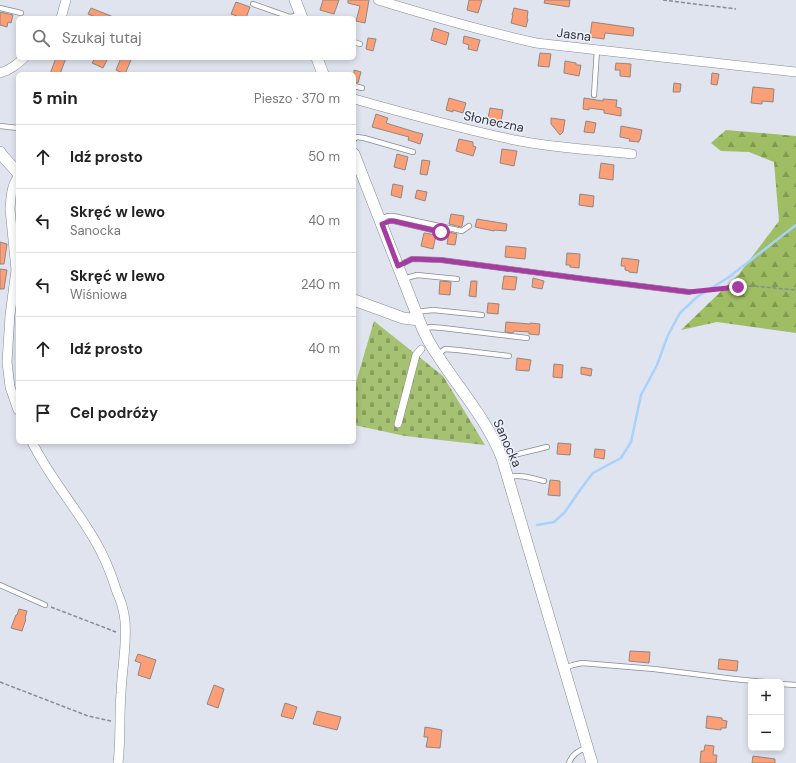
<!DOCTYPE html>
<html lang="pl">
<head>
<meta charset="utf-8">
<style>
  :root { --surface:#fff; --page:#f2f2f2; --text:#222; --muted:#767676; --line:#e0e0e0 }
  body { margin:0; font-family:"DM Sans",sans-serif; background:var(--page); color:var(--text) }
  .controls { position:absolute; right:12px; bottom:12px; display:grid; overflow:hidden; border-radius:6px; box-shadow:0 2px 6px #0003 }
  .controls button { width:36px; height:36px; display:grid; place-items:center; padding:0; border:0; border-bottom:1px solid var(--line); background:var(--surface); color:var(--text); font:20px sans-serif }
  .stop { position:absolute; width:12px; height:12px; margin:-9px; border:3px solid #a53c9f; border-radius:50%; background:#fff }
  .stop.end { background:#a53c9f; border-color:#fff; box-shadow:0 1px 4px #0008 }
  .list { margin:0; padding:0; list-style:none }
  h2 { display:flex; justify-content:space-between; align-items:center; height:52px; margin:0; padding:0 16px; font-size:17px }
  h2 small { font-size:13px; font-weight:400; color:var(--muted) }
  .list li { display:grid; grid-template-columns:26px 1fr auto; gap:12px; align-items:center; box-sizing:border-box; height:64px; padding:0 16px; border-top:1px solid var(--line) }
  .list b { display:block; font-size:15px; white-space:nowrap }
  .list p { margin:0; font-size:13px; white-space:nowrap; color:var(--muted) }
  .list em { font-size:13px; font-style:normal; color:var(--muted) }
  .icon { flex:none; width:22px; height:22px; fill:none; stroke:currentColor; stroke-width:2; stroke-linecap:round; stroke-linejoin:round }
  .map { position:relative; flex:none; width:796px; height:763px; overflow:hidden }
  .search { position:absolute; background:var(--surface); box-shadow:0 2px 6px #0003; left:16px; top:16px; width:340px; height:44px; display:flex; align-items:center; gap:10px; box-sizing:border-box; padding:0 14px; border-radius:6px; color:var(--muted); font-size:15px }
  .panel { position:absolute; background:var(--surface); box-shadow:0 2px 6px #0003; left:16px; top:72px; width:340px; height:372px; border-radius:6px }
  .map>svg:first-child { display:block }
  .forest { fill:url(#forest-firs) }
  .cemetery { fill:url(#cemetery-stones) }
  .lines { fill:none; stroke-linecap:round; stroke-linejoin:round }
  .stream { stroke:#a7d2fc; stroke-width:2.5 }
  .building { fill:#fc9f77; stroke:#928681 }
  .service-casing { stroke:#868a94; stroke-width:6 }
  .pedestrian-casing { stroke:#868a94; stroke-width:8 }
  .minor-casing { stroke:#868a94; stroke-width:10 }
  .tertiary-casing { stroke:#868a94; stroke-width:12 }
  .path { stroke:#888c93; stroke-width:1.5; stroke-dasharray:4 2; stroke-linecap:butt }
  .service { stroke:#fff; stroke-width:4.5 }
  .pedestrian { stroke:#fff; stroke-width:7 }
  .minor { stroke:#fff; stroke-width:9 }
  .tertiary { stroke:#fff; stroke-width:11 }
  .route { stroke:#a53c9f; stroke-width:5 }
  .labels { text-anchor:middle; stroke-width:3; stroke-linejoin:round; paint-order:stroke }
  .street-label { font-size:13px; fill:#313337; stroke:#ecf1fd }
</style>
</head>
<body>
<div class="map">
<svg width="796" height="763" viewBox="0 0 796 763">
  <defs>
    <pattern id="forest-firs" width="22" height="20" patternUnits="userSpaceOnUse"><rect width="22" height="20" fill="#9fbd62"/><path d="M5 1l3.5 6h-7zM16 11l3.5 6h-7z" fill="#829a52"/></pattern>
    <pattern id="cemetery-stones" width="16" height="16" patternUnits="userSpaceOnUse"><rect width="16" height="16" fill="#a5c172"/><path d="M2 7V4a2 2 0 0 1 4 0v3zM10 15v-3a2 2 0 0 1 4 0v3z" fill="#879d5e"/></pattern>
  </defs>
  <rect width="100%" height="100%" fill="#dfe4ef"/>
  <path class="forest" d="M726,130L796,136V134V333L717,322L681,330L739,274L779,221L774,162L749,152L721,151L711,143Z"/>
  <path class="cemetery" d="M374,321L443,376L485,445L405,436L354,425V389Z"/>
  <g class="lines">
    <path class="stream" d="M537,525L554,522L565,512L580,490L593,473L621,458L631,442L641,395L657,365L668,335L680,313L697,297L729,277L796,225"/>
  </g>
  <path class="building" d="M323,0H339L334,14L320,10Z
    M348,0H369L365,23L356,21L360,6L348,3Z
    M469,0H482L478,13L467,10Z
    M545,0H570L569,7L544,3Z
    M236,2L250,7L246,18H236L237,16L231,14Z
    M91,8L116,18H98L88,14Z
    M514,8L528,11L527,19H528L526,27L511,23L513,15H512Z
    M0,12L13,15L11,23L8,22L7,27L0,25Z
    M592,22L634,28L633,36L605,33L604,39L590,37Z
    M434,28L449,33L446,45L431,40Z
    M464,36L480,40L477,51L468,49L469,45L463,43Z
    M368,38L376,39L373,51L366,49Z
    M540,53L551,54L549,67L538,66Z
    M56,58H66L60,74H50Z
    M95,58H108L103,68L92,63Z
    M121,58H125L131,60L125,74L116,70Z
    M565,61L576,63V65H581L579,76L564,73Z
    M616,63L631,64L630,77L620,76V70H615Z
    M354,70L361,72L358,83L354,82Z
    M712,73L719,74L717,85L711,84Z
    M674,83L681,84L680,92H673Z
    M753,87L774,89L773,102L762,101V104L751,103Z
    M449,98L466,103L463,113L453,110V112L446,110Z
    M584,98L603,101V99L617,100L616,107L621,108V116L604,113V110L589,108V110L583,109Z
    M490,108L503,110L500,126L487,124Z
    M376,114L388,118L386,123L415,132L423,134L420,144L408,140L409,137L372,127Z
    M551,118L565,120L563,132L560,135L551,124Z
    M586,121L596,123L594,133L584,132Z
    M621,126L642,130L640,140H639V142L629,141L630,139L620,137Z
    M459,139L473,142V146L476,147L473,156L456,151Z
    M502,149L517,151L514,166L500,163Z
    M397,154L408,157L405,170L394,167Z
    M422,160L430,161L427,175L420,174Z
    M601,163L614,165L613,180L599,178Z
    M393,184L403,186L401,198L391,195Z
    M417,190L427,192L425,201L415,198Z
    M580,194L594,196L593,207L579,205Z
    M451,214L464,216L462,226L461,227L449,224Z
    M477,219L507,224L506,231L494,230V231L475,227Z
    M449,232L457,234L455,245L447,244Z
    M424,233L436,235L433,249L421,246Z
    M0,242L7,244L4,264H0Z
    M506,246L526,248L525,259L505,257Z
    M567,253L580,254L579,268L570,267V265H566Z
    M622,258L639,260L637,273L629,272V271L625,270V266H621Z
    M0,269L7,270L4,289H0Z
    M504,276L517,277L515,290L502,289Z
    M533,278L544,281L542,289L532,287Z
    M440,281L451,282L450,295L439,294Z
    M471,281H477L476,297L469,296Z
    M488,303L499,304L498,314L487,313Z
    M506,322L530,324V323L540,324L539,335L529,334V332L514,331L513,333L505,332Z
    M517,358L531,360L529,371L516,370Z
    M554,364L563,365L562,378L553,377Z
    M581,367L592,369L591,376L581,374Z
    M558,443L571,444L570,455L557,454Z
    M595,449L605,450L604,459L594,457Z
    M550,480L560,481V496L548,495Z
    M19,609L27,611L25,618L26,619L22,631L11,628L16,615H17Z
    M630,651L650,652L649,663L629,661Z
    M138,654L156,660L150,679L138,675L141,663L135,661Z
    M719,659L738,661L737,671L718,669Z
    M214,685L224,689L218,708L207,704Z
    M285,703L297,707L293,719L281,716Z
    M317,711L341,717L337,730L313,724Z
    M707,716L722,718V720L727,721L726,728H721V730L706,728Z
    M425,727L442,730L440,748L426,747L428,737H424Z
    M705,745L714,746L713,755H717L716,763H700L701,751H704Z
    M753,756L775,759V763H752Z"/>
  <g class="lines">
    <g class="service-casing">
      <path id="service" d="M253,4L290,17L301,15
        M0,8L21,13
        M354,42L360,44
        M354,86L362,88
        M594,95L597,50
        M0,126L18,128
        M354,139L357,137L364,138L413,152
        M380,219L388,216H393L462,231L469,226
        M381,224L389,221H394L441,232
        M398,266L412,259L441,260L585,279L689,292
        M403,279L417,275L457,279
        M416,312L433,310L482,315
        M424,330L430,327L443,328L527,338
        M437,355L445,349L458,350L509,356
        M502,458L547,447
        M509,477C520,474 532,478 544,481
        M0,585L45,605
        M564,668L573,665L582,663L654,669L734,679L764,682
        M781,684L796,685
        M569,763C572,754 579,751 587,747"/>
    </g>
    <g class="pedestrian-casing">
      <path id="pedestrian" d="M398,424L416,355L421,349"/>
    </g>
    <g class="minor-casing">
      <path id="minor" d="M378,0C430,16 483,31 536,43L796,72
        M61,18L66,0
        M0,73C10,70 16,65 24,58
        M354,99C409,114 464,130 520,141C557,148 595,150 632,154
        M18,177C11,186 11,198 10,209L16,270L10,315L7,362L10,387L18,410
        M32,442C49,477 75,506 94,539C104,555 111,573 117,592C121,601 124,611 125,621C127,645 122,669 121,693C119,717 121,740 118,763"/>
    </g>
    <g class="tertiary-casing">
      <path id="tertiary" d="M295,0L302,18
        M317,58L323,74
        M0,152L1,154L18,173
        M354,154L419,320C424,333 430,345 438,356C460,390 487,420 502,458L592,763
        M354,300L403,318L419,320"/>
    </g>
    <path class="path" d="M663,0L736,9
      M695,291L753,286L796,290
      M51,607L116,632
      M0,682L88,716L111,721"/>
    <use href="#service" class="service"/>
    <use href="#pedestrian" class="pedestrian"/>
    <use href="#minor" class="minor"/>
    <use href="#tertiary" class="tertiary"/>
  </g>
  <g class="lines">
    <path class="route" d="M441,232L394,221H390L382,224L398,266L412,259L441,260L585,279L689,292L738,287"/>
  </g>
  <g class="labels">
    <g class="street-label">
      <text transform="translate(574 34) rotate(7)" y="5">Jasna</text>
      <text transform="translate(494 121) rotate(12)" y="5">Słoneczna</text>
      <text transform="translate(508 443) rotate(66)" y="5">Sanocka</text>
    </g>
  </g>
</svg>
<div class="controls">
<button>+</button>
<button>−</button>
</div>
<div class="stop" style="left:441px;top:232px"></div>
<div class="stop end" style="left:738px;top:287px"></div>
<div class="search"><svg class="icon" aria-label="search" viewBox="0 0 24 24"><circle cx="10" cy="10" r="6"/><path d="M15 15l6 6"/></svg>Szukaj tutaj</div>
<section class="panel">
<h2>5 min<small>Pieszo · 370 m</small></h2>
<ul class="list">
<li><svg class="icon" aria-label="ahead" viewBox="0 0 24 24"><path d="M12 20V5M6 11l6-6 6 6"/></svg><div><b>Idź prosto</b></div><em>50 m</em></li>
<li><svg class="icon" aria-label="left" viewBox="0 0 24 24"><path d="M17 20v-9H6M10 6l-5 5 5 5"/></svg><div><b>Skręć w lewo</b><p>Sanocka</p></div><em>40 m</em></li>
<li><svg class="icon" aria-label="left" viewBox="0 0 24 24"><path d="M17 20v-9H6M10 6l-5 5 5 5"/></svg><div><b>Skręć w lewo</b><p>Wiśniowa</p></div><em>240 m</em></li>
<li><svg class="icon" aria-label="ahead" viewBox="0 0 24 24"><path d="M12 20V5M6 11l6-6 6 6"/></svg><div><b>Idź prosto</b></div><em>40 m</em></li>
<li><svg class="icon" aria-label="arrive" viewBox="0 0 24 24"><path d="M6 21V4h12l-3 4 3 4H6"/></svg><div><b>Cel podróży</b></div></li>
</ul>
</section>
</div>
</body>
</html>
